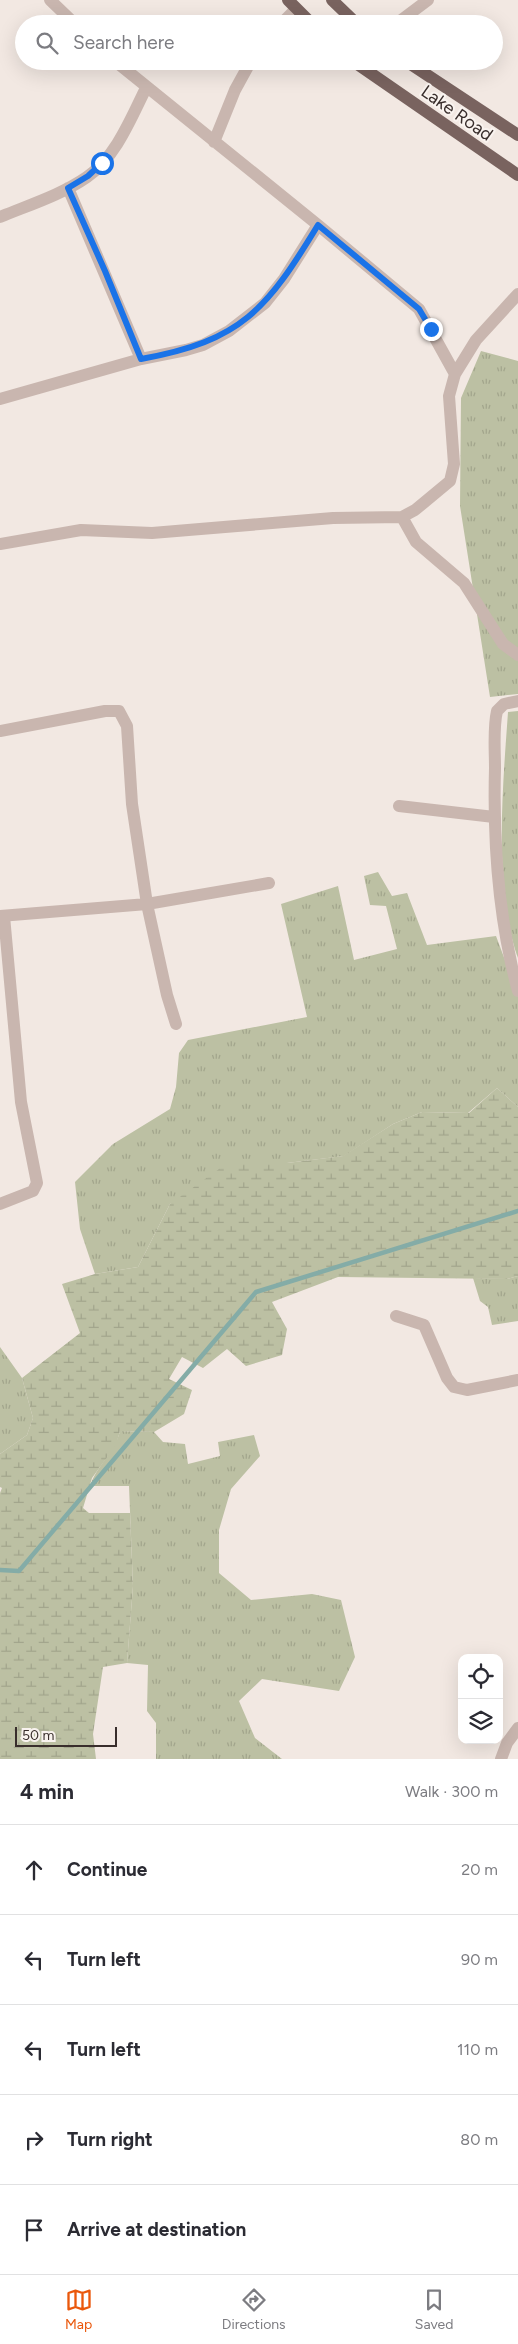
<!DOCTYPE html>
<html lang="en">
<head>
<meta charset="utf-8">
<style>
  :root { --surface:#fff; --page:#f7f7f7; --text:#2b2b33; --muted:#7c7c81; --line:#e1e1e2; --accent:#ea580c }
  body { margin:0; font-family:Figtree,sans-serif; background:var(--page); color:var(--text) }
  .controls { position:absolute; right:15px; bottom:15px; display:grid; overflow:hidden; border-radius:10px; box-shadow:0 5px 20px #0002 }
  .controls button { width:45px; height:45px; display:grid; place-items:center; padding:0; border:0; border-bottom:1px solid var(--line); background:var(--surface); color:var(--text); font:25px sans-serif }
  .scale { position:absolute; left:15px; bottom:12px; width:102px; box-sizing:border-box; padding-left:5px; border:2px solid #392e2c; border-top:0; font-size:14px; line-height:18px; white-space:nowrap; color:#392e2c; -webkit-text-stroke:4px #f9f3ef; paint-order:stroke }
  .stop { position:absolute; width:15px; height:15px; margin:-11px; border:4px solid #1a73e8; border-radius:50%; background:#fff }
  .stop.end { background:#1a73e8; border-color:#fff; box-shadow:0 1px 5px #0008 }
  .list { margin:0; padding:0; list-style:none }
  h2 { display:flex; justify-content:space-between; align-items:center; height:65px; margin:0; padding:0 20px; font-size:21px }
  h2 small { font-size:16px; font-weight:400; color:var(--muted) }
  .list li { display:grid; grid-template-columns:32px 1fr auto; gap:15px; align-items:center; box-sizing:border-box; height:90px; padding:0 20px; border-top:1px solid var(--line) }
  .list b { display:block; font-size:19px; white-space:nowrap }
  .list em { font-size:16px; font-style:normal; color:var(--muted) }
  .icon { flex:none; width:28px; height:28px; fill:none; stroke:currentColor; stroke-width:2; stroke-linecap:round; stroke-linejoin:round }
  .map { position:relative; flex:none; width:518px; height:1759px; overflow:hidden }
  .search { position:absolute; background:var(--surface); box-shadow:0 5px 20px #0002; left:15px; right:15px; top:15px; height:55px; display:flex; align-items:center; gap:12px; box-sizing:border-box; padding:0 18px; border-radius:28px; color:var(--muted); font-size:19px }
  .sheet { height:515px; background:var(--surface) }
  nav { display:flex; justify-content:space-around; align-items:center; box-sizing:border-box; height:70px; border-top:1px solid var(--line); background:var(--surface); font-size:14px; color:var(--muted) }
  nav a { display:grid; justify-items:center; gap:2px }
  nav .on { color:var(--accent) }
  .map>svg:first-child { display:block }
  .grass { fill:url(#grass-tufts) }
  .wetland { fill:url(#wetland-marsh) }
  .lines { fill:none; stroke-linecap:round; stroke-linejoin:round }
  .stream { stroke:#84aca7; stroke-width:4.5 }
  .minor { stroke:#c9b6af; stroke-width:12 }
  .major { stroke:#79635f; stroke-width:12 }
  .route { stroke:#1a73e8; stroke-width:6 }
  .labels { text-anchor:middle; stroke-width:4; stroke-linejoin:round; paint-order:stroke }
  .street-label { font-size:18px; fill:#392e2c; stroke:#f9f3ef }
</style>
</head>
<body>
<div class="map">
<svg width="518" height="1759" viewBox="0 0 518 1759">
  <defs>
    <pattern id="grass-tufts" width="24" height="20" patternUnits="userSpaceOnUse" patternTransform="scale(1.25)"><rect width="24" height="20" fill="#bcc0a3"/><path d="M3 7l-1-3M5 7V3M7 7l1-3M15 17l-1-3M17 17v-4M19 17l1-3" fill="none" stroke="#a2a58c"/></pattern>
    <pattern id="wetland-marsh" width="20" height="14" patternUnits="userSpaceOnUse" patternTransform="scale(1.25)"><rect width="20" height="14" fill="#bcc0a3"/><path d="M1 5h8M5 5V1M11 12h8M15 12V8" fill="none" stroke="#a2a58c"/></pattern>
  </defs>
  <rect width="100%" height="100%" fill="#f2e8e2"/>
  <path class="grass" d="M481,351L518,361V694L490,697L460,506L461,398Z
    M518,711V958C493,890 503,784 508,712Z
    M378,872L392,896L407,893L427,945L496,936L518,995V1107L497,1088L468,1113L422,1112L393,1124L344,1156L287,1163L170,1204L138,1267L95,1274L80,1229L75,1182L113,1144L170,1109L176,1087L179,1053L188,1040L307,1017L281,904L338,886L354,960L397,949L386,906L370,905L364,876Z
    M518,1276V1321L492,1325L488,1307L480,1301L473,1278L507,1279Z
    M0,1347L22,1378L33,1418L27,1435L0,1454Z
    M120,1431L154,1432L163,1442L185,1444L188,1464L220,1456L218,1442L254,1435L260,1456L231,1489L219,1530V1573L251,1600L312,1594L341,1600L355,1657L339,1691L262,1679L239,1701L255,1738L282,1759H156V1723L147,1711L148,1665L127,1663L133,1586L129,1486H90C97,1465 115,1452 120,1431Z"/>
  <path class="wetland" d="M497,1088L518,1107V1276L507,1279L338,1277L272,1302L287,1329L282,1355L246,1366L227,1349L203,1368L182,1357L169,1379L192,1390L184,1414L154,1432L120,1431L116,1445L92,1478L83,1508L89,1513H130L133,1586L127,1663L103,1667L93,1734L96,1759H0V1493L2,1488L0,1487V1454L27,1435L33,1418L22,1378L80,1333L62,1284L95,1274L138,1267L170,1204L229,1162L287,1163L343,1156L393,1124L422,1112L469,1113Z"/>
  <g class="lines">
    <path class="stream" d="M0,1570L19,1571L256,1292L518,1211"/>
    <path class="minor" d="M50,0L75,24
      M281,24L296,9
      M396,24L428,0
      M214,142L235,90L251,61
      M68,188L141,359
      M0,217C29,205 61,195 87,177C116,157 131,118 146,88
      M455,374L476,340L518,294
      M0,399L141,359L186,350L203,345L229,331L265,303L284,279L318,225
      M402,517L416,542L464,583L503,644L518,655
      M0,544L81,530L152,533L333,518L402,517L415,510L450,481L454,464L449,396L455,374L419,309L318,225L115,61
      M518,701L504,704L497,711C493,728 495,750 495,768C493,843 498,918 518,991
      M0,731L105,711H119L127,726L132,804L147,904L167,995L176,1024
      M399,806L494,817
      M0,916L147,904L269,883
      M0,1204L33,1191L37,1183L21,1102L4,916
      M396,1316L424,1325L447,1378L454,1387L467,1390L518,1380
      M501,1759L507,1743L518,1728"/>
    <path class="major" d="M288,0L312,24
      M332,0L357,24
      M353,61L518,175
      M406,61L518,135"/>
  </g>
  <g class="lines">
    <path class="route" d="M102,163L88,176L68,188L105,271L141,359C242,341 267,309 318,225L419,309L431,329"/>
  </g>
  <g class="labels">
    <g class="street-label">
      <text transform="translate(457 113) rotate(35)" y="6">Lake Road</text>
    </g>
  </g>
</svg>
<div class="controls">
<button><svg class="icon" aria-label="locate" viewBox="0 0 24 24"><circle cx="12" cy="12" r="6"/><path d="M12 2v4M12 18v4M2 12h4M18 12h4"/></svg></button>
<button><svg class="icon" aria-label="layers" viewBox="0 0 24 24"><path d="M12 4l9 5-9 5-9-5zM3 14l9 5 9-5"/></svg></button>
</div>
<div class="scale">50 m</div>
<div class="stop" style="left:102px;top:163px"></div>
<div class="stop end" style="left:431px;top:329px"></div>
<div class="search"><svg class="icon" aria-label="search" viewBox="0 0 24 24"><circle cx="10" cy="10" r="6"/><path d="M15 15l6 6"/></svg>Search here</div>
</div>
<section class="sheet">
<h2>4 min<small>Walk · 300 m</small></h2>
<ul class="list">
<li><svg class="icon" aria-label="ahead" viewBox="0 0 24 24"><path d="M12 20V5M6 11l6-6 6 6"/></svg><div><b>Continue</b></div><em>20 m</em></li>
<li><svg class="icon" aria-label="left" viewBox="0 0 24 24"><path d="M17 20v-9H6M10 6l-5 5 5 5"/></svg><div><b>Turn left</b></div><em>90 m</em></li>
<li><svg class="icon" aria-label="left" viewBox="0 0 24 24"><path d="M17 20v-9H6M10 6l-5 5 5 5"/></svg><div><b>Turn left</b></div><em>110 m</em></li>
<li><svg class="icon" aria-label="right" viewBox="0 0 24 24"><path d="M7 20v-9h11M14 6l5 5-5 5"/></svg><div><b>Turn right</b></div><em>80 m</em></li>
<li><svg class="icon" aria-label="arrive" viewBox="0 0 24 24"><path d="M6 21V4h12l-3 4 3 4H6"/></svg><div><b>Arrive at destination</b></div></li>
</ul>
</section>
<nav>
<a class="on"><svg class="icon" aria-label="map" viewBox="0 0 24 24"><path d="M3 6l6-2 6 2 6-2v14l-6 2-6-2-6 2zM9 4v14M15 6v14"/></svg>Map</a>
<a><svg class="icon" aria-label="directions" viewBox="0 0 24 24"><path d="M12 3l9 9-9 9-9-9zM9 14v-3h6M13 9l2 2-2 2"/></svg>Directions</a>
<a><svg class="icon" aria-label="saved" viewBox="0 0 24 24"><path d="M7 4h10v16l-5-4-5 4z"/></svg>Saved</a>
</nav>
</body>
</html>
